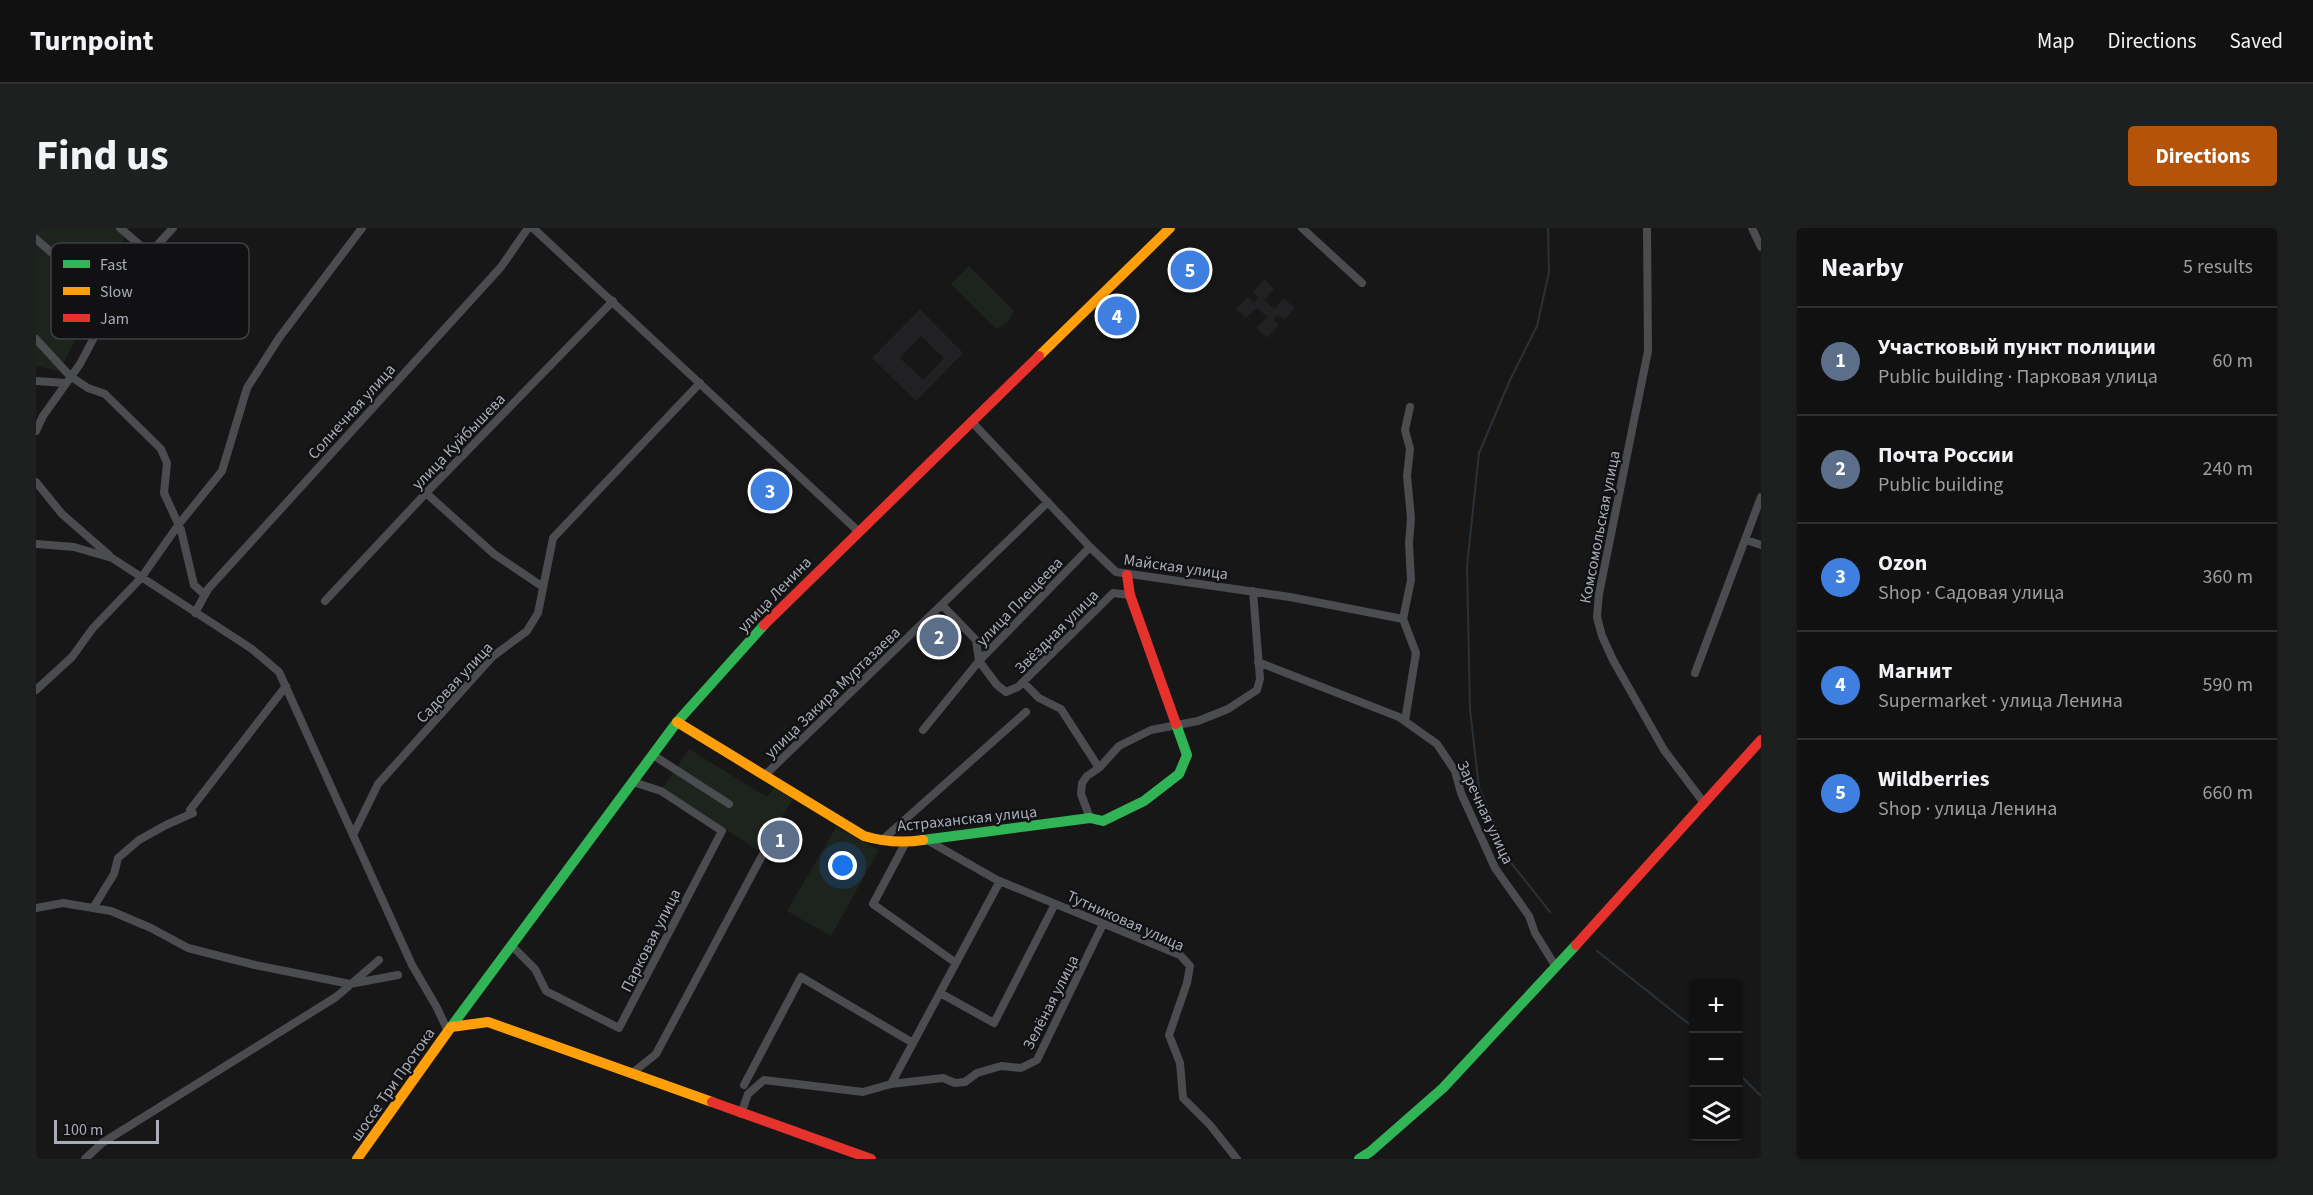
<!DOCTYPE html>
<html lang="en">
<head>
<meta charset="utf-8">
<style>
  :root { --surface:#111; --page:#1e1f1f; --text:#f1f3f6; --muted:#9c9d9f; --line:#303131; --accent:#b45309 }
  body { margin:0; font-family:"Source Sans 3",sans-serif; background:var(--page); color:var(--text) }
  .controls { position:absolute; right:18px; bottom:18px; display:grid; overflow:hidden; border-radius:6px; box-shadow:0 2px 4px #0004 }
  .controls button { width:54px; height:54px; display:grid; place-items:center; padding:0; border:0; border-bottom:2px solid var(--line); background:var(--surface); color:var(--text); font:30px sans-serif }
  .scale { position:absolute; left:18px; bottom:15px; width:105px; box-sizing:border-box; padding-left:6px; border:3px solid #a8adb8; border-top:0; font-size:16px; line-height:21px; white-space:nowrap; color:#a8adb8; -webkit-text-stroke:4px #111113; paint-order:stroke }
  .you { position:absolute; left:807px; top:638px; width:21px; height:21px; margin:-15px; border:4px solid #fff; border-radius:50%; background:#1a73e8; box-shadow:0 0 0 9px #1a73e833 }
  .badge { display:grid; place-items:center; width:39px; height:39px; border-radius:50%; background:var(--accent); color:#fff; font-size:20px; font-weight:700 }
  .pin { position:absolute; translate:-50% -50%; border:3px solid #fff; box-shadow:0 2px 6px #0006 }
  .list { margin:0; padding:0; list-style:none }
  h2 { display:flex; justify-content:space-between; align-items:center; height:78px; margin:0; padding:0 24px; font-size:26px }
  h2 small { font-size:20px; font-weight:400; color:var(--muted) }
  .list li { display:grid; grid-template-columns:39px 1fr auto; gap:18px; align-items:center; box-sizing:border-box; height:108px; padding:0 24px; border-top:2px solid var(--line) }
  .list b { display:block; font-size:22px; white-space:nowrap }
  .list p { margin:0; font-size:20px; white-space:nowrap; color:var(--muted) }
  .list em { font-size:20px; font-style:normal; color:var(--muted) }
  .icon { flex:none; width:33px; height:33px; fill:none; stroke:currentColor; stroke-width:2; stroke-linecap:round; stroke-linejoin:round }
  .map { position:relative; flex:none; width:1725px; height:931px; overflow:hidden; border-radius:6px }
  header { display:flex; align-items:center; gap:36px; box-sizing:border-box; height:84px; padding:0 30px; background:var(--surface); border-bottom:2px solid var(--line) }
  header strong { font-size:28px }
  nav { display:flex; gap:33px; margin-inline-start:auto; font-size:21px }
  .intro { display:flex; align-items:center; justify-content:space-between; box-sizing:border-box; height:144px; padding:0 36px }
  h1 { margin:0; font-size:42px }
  .button { padding:15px 27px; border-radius:6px; background:var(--accent); color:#fff; font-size:21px; font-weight:700 }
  main { display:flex; gap:36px; padding:0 36px }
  aside { flex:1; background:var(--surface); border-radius:6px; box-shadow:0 2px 4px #0004 }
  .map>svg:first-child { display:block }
  .built { fill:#212123; fill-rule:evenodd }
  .green { fill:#1d241e }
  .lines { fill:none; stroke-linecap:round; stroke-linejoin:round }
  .stream { stroke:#2a3239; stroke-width:2 }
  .street { stroke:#4b4c50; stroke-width:8 }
  .fast { stroke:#30b455; stroke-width:10 }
  .slow { stroke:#ff9f0a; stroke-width:10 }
  .jam { stroke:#e5322d; stroke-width:10 }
  .labels { text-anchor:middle; stroke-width:4.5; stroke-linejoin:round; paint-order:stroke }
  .street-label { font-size:16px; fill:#a8adb8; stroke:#111113 }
  .key { fill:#111113; stroke:#3e4045; stroke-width:1.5 }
  .key-label { font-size:16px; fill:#a8adb8 }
</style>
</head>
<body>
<header>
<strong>Turnpoint</strong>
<nav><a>Map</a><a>Directions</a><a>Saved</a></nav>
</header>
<div class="intro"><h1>Find us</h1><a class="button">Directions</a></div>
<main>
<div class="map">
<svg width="1725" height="931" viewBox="0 0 1725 931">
  <rect width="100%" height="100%" fill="#171717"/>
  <path class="built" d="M1228,51L1238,61L1228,72L1238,81L1248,70L1259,80L1248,92L1242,87L1237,92L1243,97L1231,110L1220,100L1231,89L1221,80L1210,90L1200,81L1212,69L1218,74L1222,69L1217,64Z
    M884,81L927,125L880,173L836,130ZM885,108L908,130L887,152L864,130Z"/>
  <path class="green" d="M0,0H93L24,143L0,138Z
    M933,38L978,83L972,94L960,101L915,56Z
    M653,521L731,569L738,559L757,571L724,624L627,560Z
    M800,599L843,622L795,708L751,683Z"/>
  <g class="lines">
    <path class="stream" d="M1512,0L1513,44L1501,98L1474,152L1443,225L1431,338L1434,481L1443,560L1476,636L1514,684
      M1561,723L1658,800
      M1702,845L1725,868"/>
    <path class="street" d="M84,0L112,24
      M497,0L822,303
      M1266,0L1326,55
      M1611,0L1612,123L1563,366L1561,389L1566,408L1577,432L1628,522L1668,575
      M1716,0L1725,19
      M0,11L75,76
      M0,111L34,148L52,160L69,166L125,221L131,235L128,265L145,302L158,357L169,367
      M0,153L29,155
      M935,193L1054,319L1080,344L1254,369L1367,391
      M0,203L7,188L44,136L88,53L137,0
      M0,254L26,286L73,327
      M390,265L458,326L507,359
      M1710,312L1725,317
      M0,316L38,319L76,330L216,421L243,444L376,737L400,778L412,803
      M289,373L390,265L577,73
      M906,377L940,412L943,433L961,457L970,464L982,459L1077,365L1094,367
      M159,385L172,361L465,39L492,0
      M1222,434L1363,489L1401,516L1419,543L1425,565L1459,640L1493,688L1499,705L1520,739
      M1659,445L1725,269
      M987,454L1003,470L1025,481L1063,540
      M0,462L36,429L57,400L105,350L143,296L186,243L211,160L243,110L326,0
      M1369,493L1380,425L1367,391L1375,352L1373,315L1375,290L1371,248L1374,221L1369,202L1374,179
      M887,502L943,433L1054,319
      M617,527L693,576
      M728,548L1012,274
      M154,582L250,458
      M1054,590L1045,566L1046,555L1051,548L1063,540L1083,518L1115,502L1162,493L1192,481L1221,462L1224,451L1217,363
      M317,607L342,556L456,429L491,403L502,385L517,310L664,155
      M891,612L961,652L1144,727L1154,738L1151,755L1133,807L1144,835L1147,870L1174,897L1201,931
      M845,613L990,484
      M870,614L837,676L920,735
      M0,680L27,675L75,683L115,700L152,720L219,737L314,756L362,747
      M57,680L78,646L82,630L103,612L130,597L157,585
      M476,718L499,741L510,763L583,800L686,603L625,563L597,554
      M904,765L958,795L1019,676
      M595,846L620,826L727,626
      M855,856L964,653
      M708,857L765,749L877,815
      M705,886L712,866L728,852L827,864L855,856L907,850L919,855L929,854L941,845L965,838L985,840L1001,832L1067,696
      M49,931L66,915L300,769L343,732"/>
    <path class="fast" d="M887,612L1054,590L1067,593L1108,573L1143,546L1151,527L1140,496
      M415,799L641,494L728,397
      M1323,931L1334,924L1407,860L1540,717"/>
    <path class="slow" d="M1003,128L1134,0
      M641,494L828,608C848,614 867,615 887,612
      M321,931L415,799L452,794L676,874"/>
    <path class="jam" d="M1091,347L1094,367L1140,496
      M728,397L1003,128
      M1540,717L1725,512
      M676,874L835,931"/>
  </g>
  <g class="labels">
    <g class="street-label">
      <text transform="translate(315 183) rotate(-48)" y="6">Солнечная улица</text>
      <text transform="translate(422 213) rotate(-46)" y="6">улица Куйбышева</text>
      <text transform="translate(1563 299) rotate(-79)" y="6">Комсомольская улица</text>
      <text transform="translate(1140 338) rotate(8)" y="6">Майская улица</text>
      <text transform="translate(738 366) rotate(-46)" y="6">улица Ленина</text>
      <text transform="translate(983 373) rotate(-46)" y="6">улица Плещеева</text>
      <text transform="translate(1020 403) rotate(-45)" y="6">Звёздная улица</text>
      <text transform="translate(418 454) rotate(-47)" y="6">Садовая улица</text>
      <text transform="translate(796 464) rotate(-44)" y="6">улица Закира Муртазаева</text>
      <text transform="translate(1450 584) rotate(65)" y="6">Заречная улица</text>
      <text transform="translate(931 590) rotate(-6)" y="6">Астраханская улица</text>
      <text transform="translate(1090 692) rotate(24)" y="6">Тутниковая улица</text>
      <text transform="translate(614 712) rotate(-63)" y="6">Парковая улица</text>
      <text transform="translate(1014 774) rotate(-63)" y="6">Зелёная улица</text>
      <text transform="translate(356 856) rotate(-55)" y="6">шоссе Три Протока</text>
    </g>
  </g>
  <rect x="15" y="15" width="198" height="96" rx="9" class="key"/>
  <rect x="27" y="32" width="27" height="8" fill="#30b455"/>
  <rect x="27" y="59" width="27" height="8" fill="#ff9f0a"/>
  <rect x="27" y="86" width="27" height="8" fill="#e5322d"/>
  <g class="key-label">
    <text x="64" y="42">Fast</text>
    <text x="64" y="69">Slow</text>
    <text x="64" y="96">Jam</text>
  </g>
</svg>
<div class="controls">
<button>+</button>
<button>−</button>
<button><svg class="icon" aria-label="layers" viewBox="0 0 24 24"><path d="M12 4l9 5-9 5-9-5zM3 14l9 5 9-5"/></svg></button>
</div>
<div class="scale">100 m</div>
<div class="you"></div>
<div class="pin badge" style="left:744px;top:612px;background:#5c6f8a">1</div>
<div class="pin badge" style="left:903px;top:409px;background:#5c6f8a">2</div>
<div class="pin badge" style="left:734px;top:263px;background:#3f7fe0">3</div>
<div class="pin badge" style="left:1081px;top:88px;background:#3f7fe0">4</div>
<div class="pin badge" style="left:1154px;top:42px;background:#3f7fe0">5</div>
</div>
<aside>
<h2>Nearby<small>5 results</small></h2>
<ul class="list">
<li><span class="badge" style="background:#5c6f8a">1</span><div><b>Участковый пункт полиции</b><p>Public building · Парковая улица</p></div><em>60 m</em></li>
<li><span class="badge" style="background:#5c6f8a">2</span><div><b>Почта России</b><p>Public building</p></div><em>240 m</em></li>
<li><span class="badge" style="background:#3f7fe0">3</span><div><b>Ozon</b><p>Shop · Садовая улица</p></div><em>360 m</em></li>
<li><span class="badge" style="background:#3f7fe0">4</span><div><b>Магнит</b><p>Supermarket · улица Ленина</p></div><em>590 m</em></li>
<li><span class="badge" style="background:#3f7fe0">5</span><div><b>Wildberries</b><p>Shop · улица Ленина</p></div><em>660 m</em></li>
</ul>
</aside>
</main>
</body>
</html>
